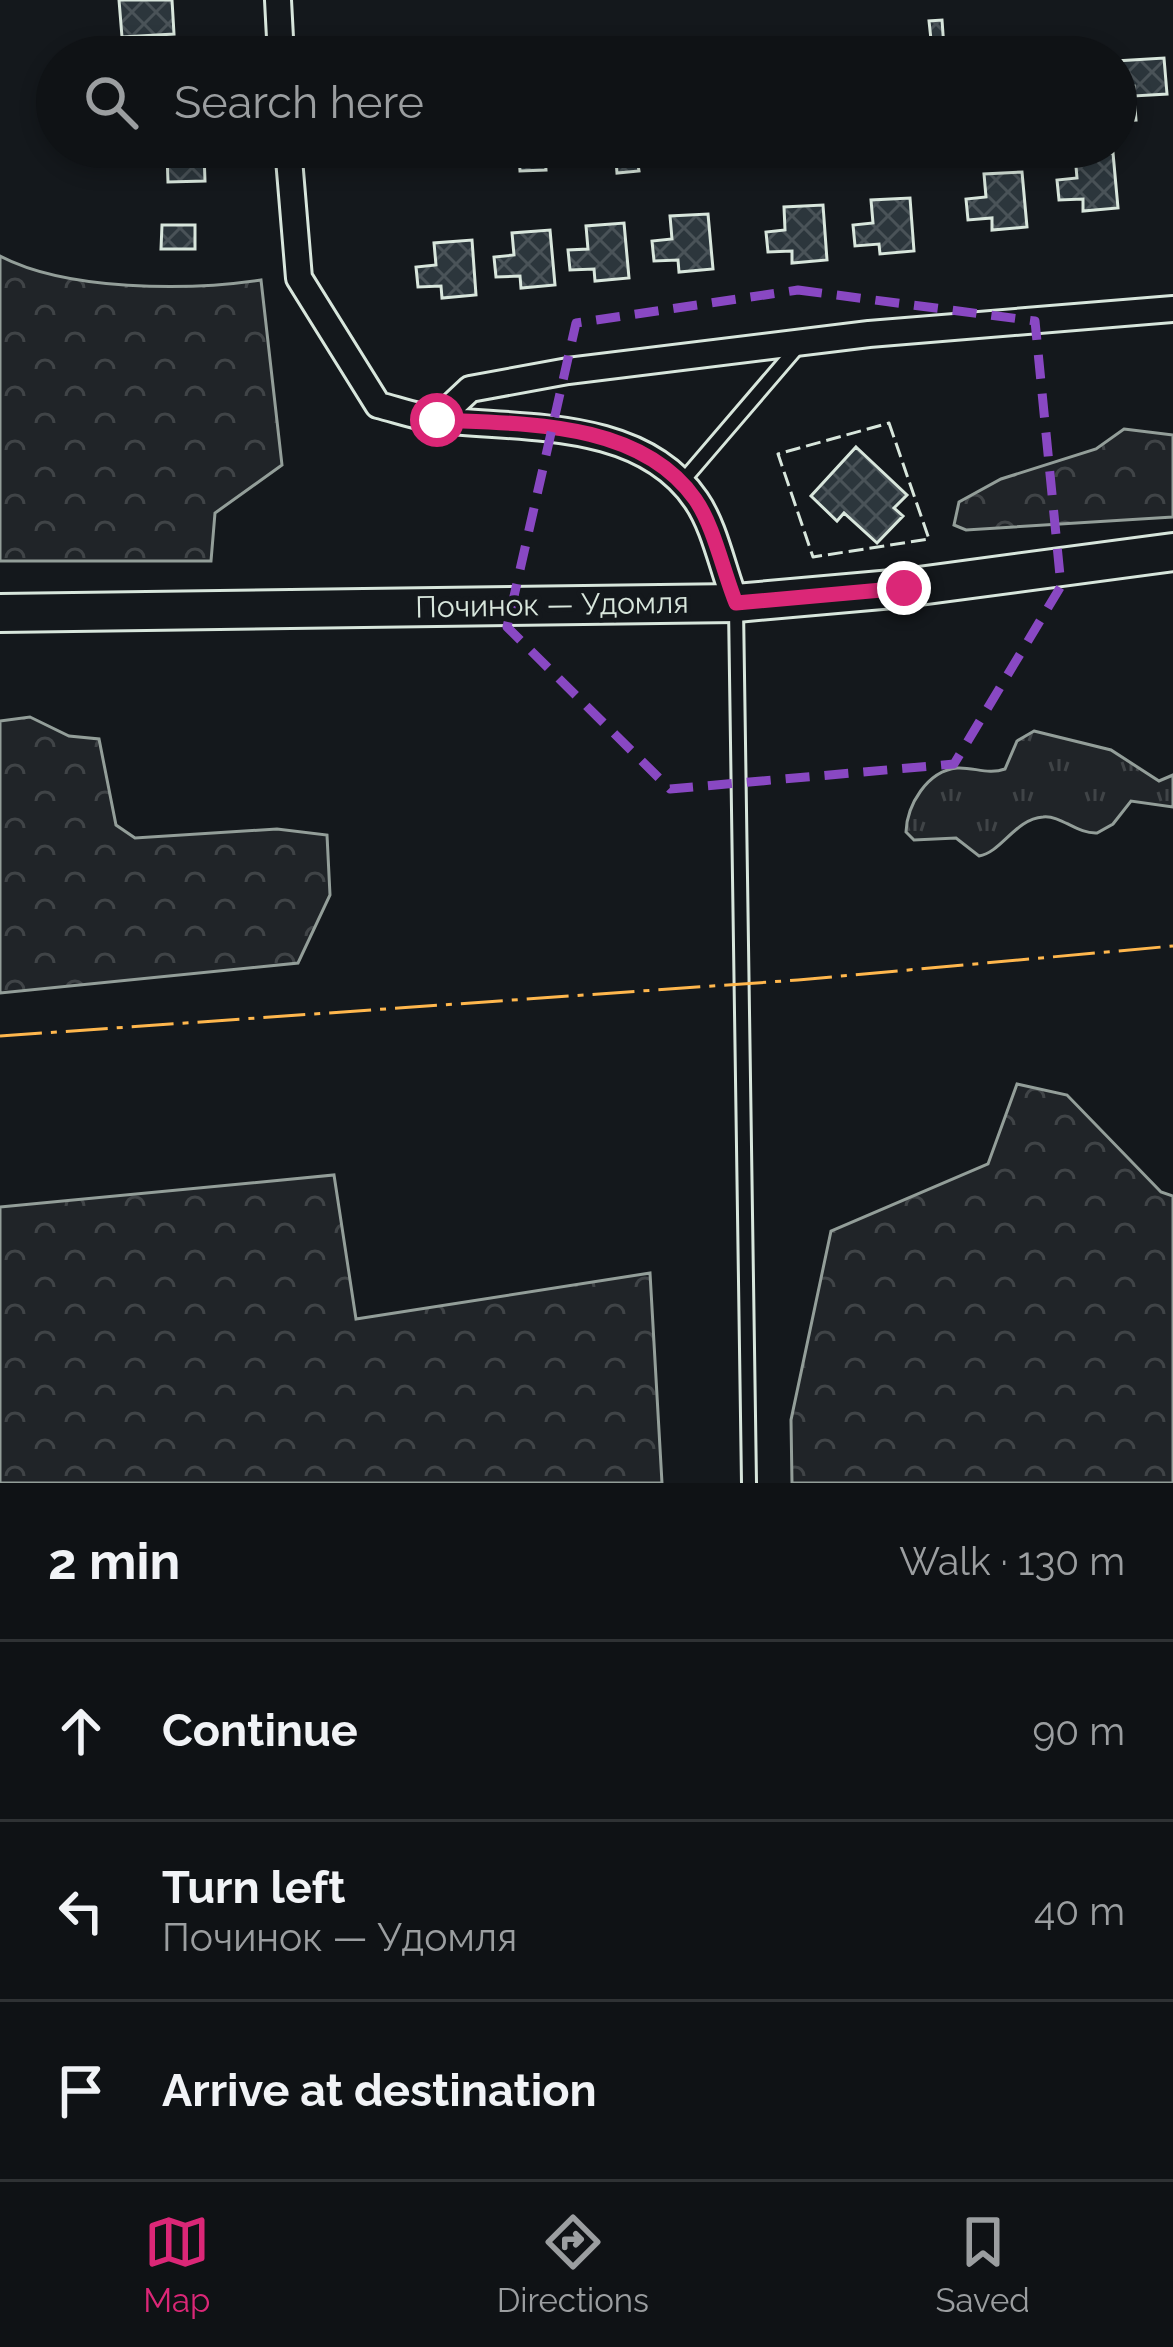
<!DOCTYPE html>
<html lang="en">
<head>
<meta charset="utf-8">
<style>
  :root { --surface:#0f1215; --page:#181b1e; --text:#f1f3f6; --muted:#9b9ea0; --line:#2f3234; --accent:#db2777 }
  body { margin:0; font-family:Raleway,sans-serif; background:var(--page); color:var(--text) }
  .stop { position:absolute; width:36px; height:36px; margin:-27px; border:9px solid #db2777; border-radius:50%; background:#fff }
  .stop.end { background:#db2777; border-color:#fff; box-shadow:0 3px 12px #0008 }
  .list { margin:0; padding:0; list-style:none }
  h2 { display:flex; justify-content:space-between; align-items:center; height:156px; margin:0; padding:0 48px; font-size:51px }
  h2 small { font-size:39px; font-weight:400; color:var(--muted) }
  .list li { display:grid; grid-template-columns:78px 1fr auto; gap:36px; align-items:center; box-sizing:border-box; height:180px; padding:0 48px; border-top:3px solid var(--line) }
  .list b { display:block; font-size:45px; white-space:nowrap }
  .list p { margin:0; font-size:39px; white-space:nowrap; color:var(--muted) }
  .list em { font-size:39px; font-style:normal; color:var(--muted) }
  .icon { flex:none; width:66px; height:66px; fill:none; stroke:currentColor; stroke-width:2; stroke-linecap:round; stroke-linejoin:round }
  .map { position:relative; flex:none; width:1173px; height:1483px; overflow:hidden }
  .search { position:absolute; background:var(--surface); box-shadow:0 6px 18px #0003; left:36px; right:36px; top:36px; height:132px; display:flex; align-items:center; gap:30px; box-sizing:border-box; padding:0 42px; border-radius:66px; color:var(--muted); font-size:45px }
  .sheet { height:696px; background:var(--surface) }
  nav { display:flex; justify-content:space-around; align-items:center; box-sizing:border-box; height:168px; border-top:3px solid var(--line); background:var(--surface); font-size:33px; color:var(--muted) }
  nav a { display:grid; justify-items:center; gap:6px }
  nav .on { color:var(--accent) }
  .map>svg:first-child { display:block }
  .grass { fill:url(#grass-tufts); stroke:#939e99; stroke-width:3 }
  .forest { fill:url(#forest-crowns); stroke:#939e99; stroke-width:3 }
  .building { fill:url(#building-cross-hatch); stroke:#d8e6dc; stroke-width:3 }
  .lines { fill:none; stroke-linecap:round; stroke-linejoin:round }
  .service-casing { stroke:#d8e6dc; stroke-width:18 }
  .minor-casing { stroke:#d8e6dc; stroke-width:30 }
  .secondary-casing { stroke:#d8e6dc; stroke-width:42 }
  .service { stroke:#14181c; stroke-width:12 }
  .minor { stroke:#14181c; stroke-width:24 }
  .secondary { stroke:#14181c; stroke-width:36 }
  .fence { stroke:#d8e6dc; stroke-width:3; stroke-dasharray:15 6; stroke-linecap:butt }
  .power { stroke:#ffb74d; stroke-width:3; stroke-dasharray:42 9 6 9; stroke-linecap:butt }
  .route { stroke:#db2777; stroke-width:15 }
  .marked { fill:none; stroke:#8948c3; stroke-width:9; stroke-dasharray:24 15; stroke-linejoin:round }
  .labels { text-anchor:middle; stroke-width:9; stroke-linejoin:round; paint-order:stroke }
  .street-label { font-size:30px; fill:#d8e6dc; stroke:#14181c }
</style>
</head>
<body>
<div class="map">
<svg width="1173" height="1483" viewBox="0 0 1173 1483">
  <defs>
    <pattern id="grass-tufts" width="24" height="20" patternUnits="userSpaceOnUse" patternTransform="scale(3)"><rect width="24" height="20" fill="#202428"/><path d="M3 7l-1-3M5 7V3M7 7l1-3M15 17l-1-3M17 17v-4M19 17l1-3" fill="none" stroke="#404447"/></pattern>
    <pattern id="forest-crowns" width="20" height="18" patternUnits="userSpaceOnUse" patternTransform="scale(3)"><rect width="20" height="18" fill="#202428"/><path d="M2 6a3 3 0 1 1 6 0M12 15a3 3 0 1 1 6 0" fill="none" stroke="#404447"/></pattern>
    <pattern id="building-cross-hatch" width="8" height="8" patternUnits="userSpaceOnUse" patternTransform="scale(3)"><rect width="8" height="8" fill="#2c363c"/><path d="M0 0l8 8M0 8l8-8" fill="none" stroke="#4a5358"/></pattern>
  </defs>
  <rect width="100%" height="100%" fill="#14181c"/>
  <path class="grass" d="M1034,731L1111,750L1159,781L1173,775V807L1131,801L1113,824L1097,833C1077,834 1061,815 1043,817C1015,819 1002,852 979,856L956,838L914,840L906,832C907,805 927,771 957,768C974,767 988,775 1005,769L1017,741Z"/>
  <path class="forest" d="M0,256C67,291 187,291 261,280L282,465L215,513L211,561H0Z
    M1124,429L1173,435V517L966,530L954,525L959,502L1001,479L1096,449Z
    M30,717L69,736L99,739L116,825L135,838L277,829L327,835L330,895L298,963L0,993V721Z
    M1017,1084L1067,1095L1161,1192L1173,1196V1483H792L791,1420L831,1231L988,1164Z
    M334,1175L356,1319L650,1273L662,1483H0V1207Z"/>
  <path class="building" d="M119,0H172L174,34L122,37Z
    M942,20L944,48L932,49L929,21Z
    M1164,58L1167,94L1134,96V86L1116,87V61Z
    M1135,107L1136,120L1116,121V108Z
    M94,147H116V154L95,155Z
    M391,147H455V150L392,155Z
    M510,147H579V159L554,161V148Z
    M697,147H722V153L697,155Z
    M204,153L205,181L168,182L167,154Z
    M1113,153L1118,208L1083,211V199L1059,200L1057,180L1077,178L1075,155Z
    M545,155L546,170L520,171L519,156Z
    M637,158L639,171L617,173L616,160Z
    M1022,172L1027,227L992,230V218L968,220L966,199L986,197L984,174Z
    M910,198L914,251L880,254L879,244L855,246L853,225L873,223L871,200Z
    M823,205L827,260L792,263V251L768,252L766,232L785,230L784,207Z
    M708,214L713,269L679,272L678,260L654,261L652,241L672,239L670,216Z
    M624,223L629,278L595,281L594,269L570,270L568,250L588,249L586,226Z
    M162,225H195V249H161Z
    M550,230L555,285L521,288L520,276L496,277L494,257L514,255L512,233Z
    M472,240L476,295L442,298L441,286L418,287L416,267L436,265L434,243Z
    M856,447L907,495L894,508L903,516L877,543L844,513L837,521L811,496Z"/>
  <g class="lines">
    <g class="service-casing">
      <path id="service" d="M681,483L801,343
        M736,608L749,1483"/>
    </g>
    <g class="minor-casing">
      <path id="minor" d="M278,0L281,57
        M288,147L299,278L378,405C398,410 420,418 441,420C523,429 641,419 696,500C715,527 723,571 736,603
        M437,420L470,389L568,371L869,334L1173,309"/>
    </g>
    <g class="secondary-casing">
      <path id="secondary" d="M0,613L736,603L904,588L1173,552"/>
    </g>
    <use href="#service" class="service"/>
    <use href="#minor" class="minor"/>
    <use href="#secondary" class="secondary"/>
    <path class="fence" d="M889,423L929,539L813,557L778,454Z"/>
    <path class="power" d="M0,1036L798,980L1173,946"/>
  </g>
  <g class="lines">
    <path class="route" d="M437,420C522,424 639,420 695,499C714,526 723,571 736,603L904,588"/>
  </g>
  <path class="marked" d="M798,290L1035,321L1061,586L954,764L670,789L507,627L576,323Z"/>
  <g class="labels">
    <g class="street-label">
      <text transform="translate(552 605) rotate(-1)" y="10">Починок — Удомля</text>
    </g>
  </g>
</svg>
<div class="stop" style="left:437px;top:420px"></div>
<div class="stop end" style="left:904px;top:588px"></div>
<div class="search"><svg class="icon" aria-label="search" viewBox="0 0 24 24"><circle cx="10" cy="10" r="6"/><path d="M15 15l6 6"/></svg>Search here</div>
</div>
<section class="sheet">
<h2>2 min<small>Walk · 130 m</small></h2>
<ul class="list">
<li><svg class="icon" aria-label="ahead" viewBox="0 0 24 24"><path d="M12 20V5M6 11l6-6 6 6"/></svg><div><b>Continue</b></div><em>90 m</em></li>
<li><svg class="icon" aria-label="left" viewBox="0 0 24 24"><path d="M17 20v-9H6M10 6l-5 5 5 5"/></svg><div><b>Turn left</b><p>Починок — Удомля</p></div><em>40 m</em></li>
<li><svg class="icon" aria-label="arrive" viewBox="0 0 24 24"><path d="M6 21V4h12l-3 4 3 4H6"/></svg><div><b>Arrive at destination</b></div></li>
</ul>
</section>
<nav>
<a class="on"><svg class="icon" aria-label="map" viewBox="0 0 24 24"><path d="M3 6l6-2 6 2 6-2v14l-6 2-6-2-6 2zM9 4v14M15 6v14"/></svg>Map</a>
<a><svg class="icon" aria-label="directions" viewBox="0 0 24 24"><path d="M12 3l9 9-9 9-9-9zM9 14v-3h6M13 9l2 2-2 2"/></svg>Directions</a>
<a><svg class="icon" aria-label="saved" viewBox="0 0 24 24"><path d="M7 4h10v16l-5-4-5 4z"/></svg>Saved</a>
</nav>
</body>
</html>
